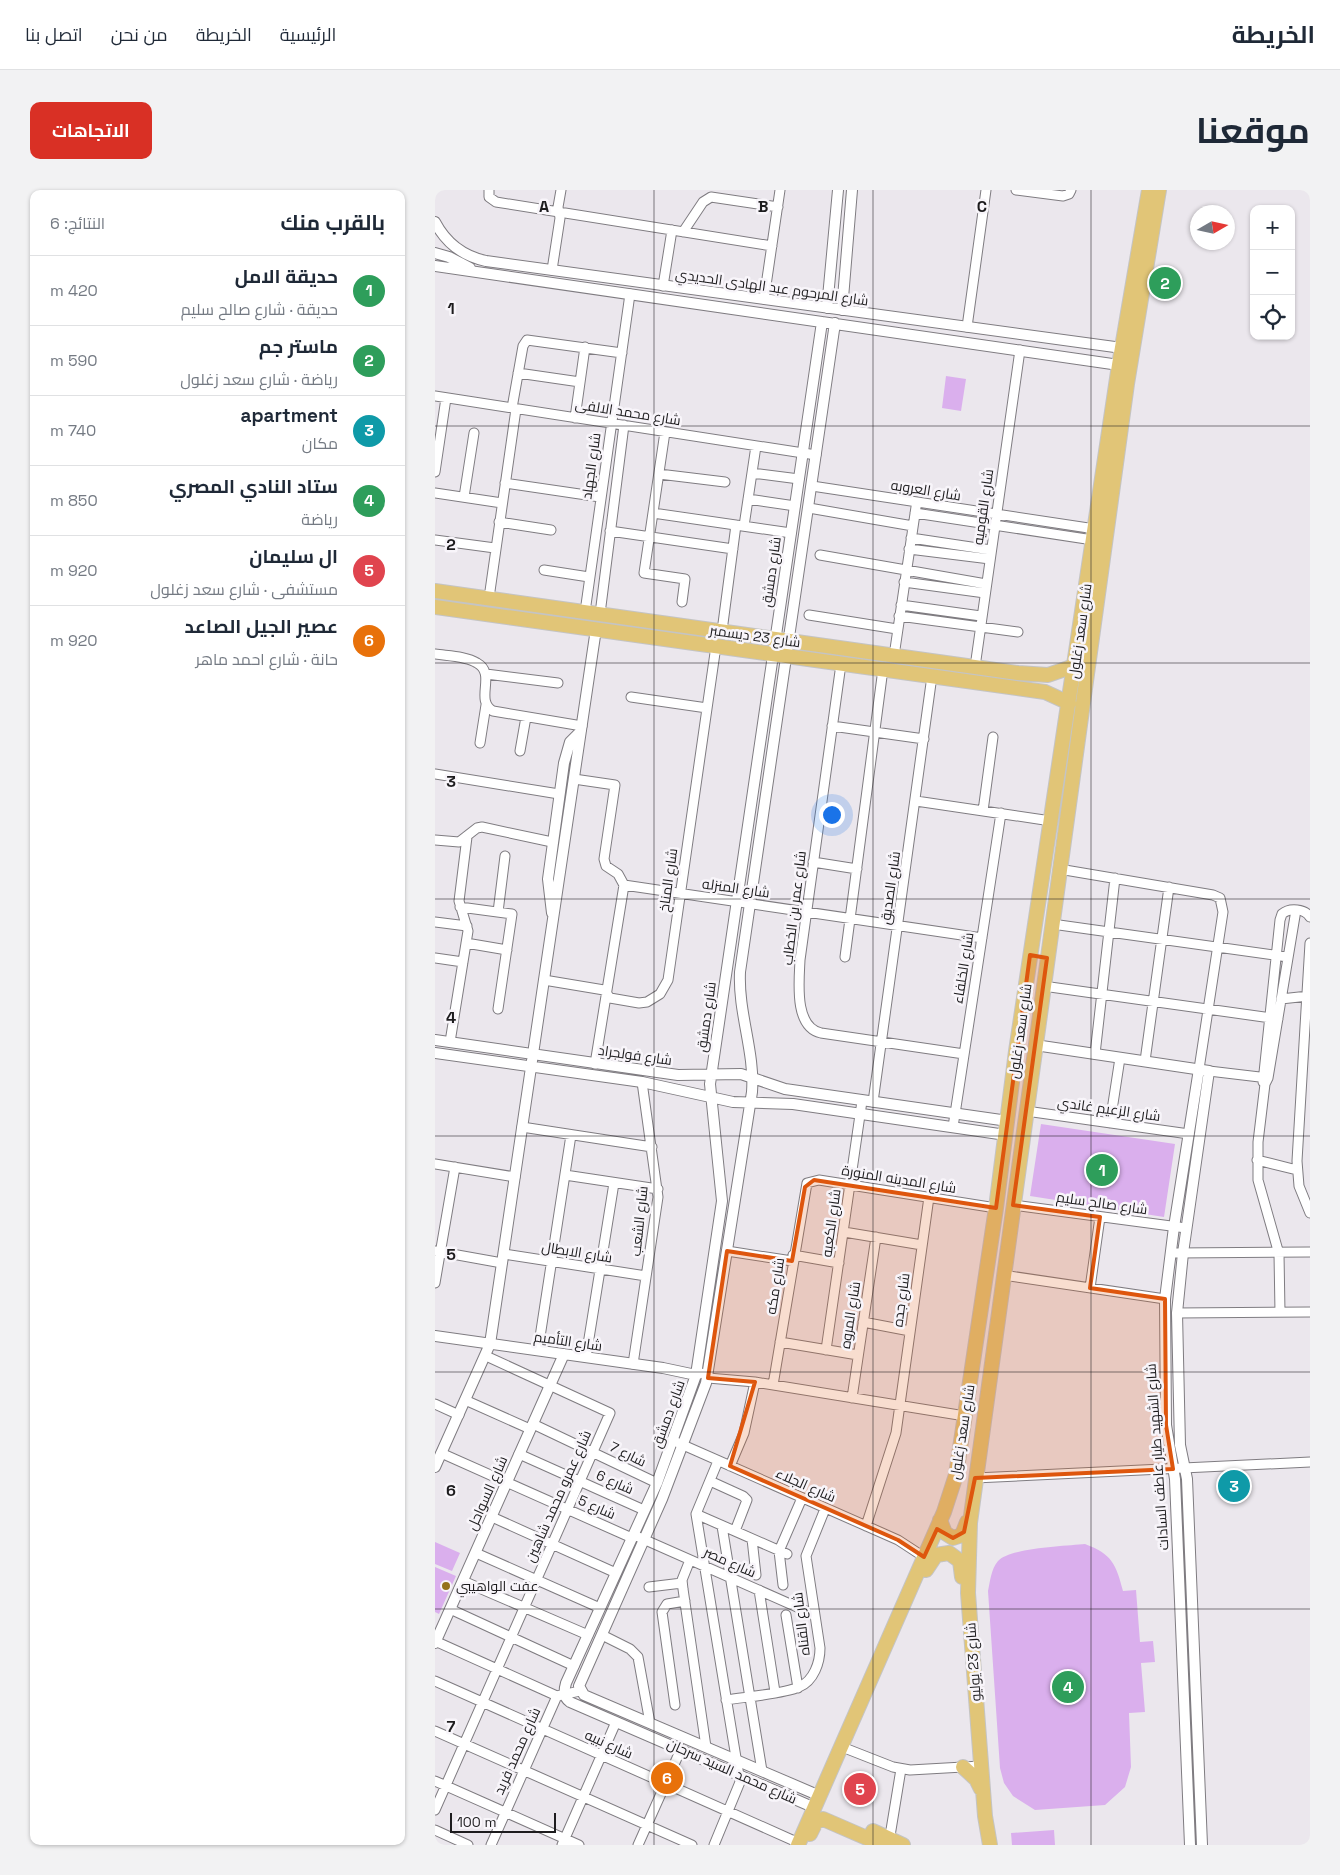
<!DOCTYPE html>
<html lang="ar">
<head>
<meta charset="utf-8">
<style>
  :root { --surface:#fff; --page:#f2f2f3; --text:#1f2937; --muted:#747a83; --line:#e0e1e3; --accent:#d93025 }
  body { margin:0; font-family:"Space Grotesk",Cairo,sans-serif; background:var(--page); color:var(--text); direction:rtl }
  .controls { position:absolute; right:15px; top:15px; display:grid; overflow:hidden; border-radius:10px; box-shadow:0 1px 4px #0004 }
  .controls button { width:45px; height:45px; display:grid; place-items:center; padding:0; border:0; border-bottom:1px solid var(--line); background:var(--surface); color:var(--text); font:25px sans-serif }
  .compass { position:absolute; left:755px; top:15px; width:45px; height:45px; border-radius:50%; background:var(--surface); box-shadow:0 1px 4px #0004; rotate:81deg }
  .scale { position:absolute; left:15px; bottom:12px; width:106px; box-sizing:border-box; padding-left:5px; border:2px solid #1d1c1e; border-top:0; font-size:14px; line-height:18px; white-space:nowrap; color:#1d1c1e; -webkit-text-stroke:4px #f8f5fa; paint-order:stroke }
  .you { position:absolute; left:396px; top:624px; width:18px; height:18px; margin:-12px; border:4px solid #fff; border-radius:50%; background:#1a73e8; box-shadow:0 0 0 8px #1a73e833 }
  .badge { display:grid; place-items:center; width:32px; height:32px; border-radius:50%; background:var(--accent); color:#fff; font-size:16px; font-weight:700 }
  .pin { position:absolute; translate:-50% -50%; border:2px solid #fff; box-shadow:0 1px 5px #0006 }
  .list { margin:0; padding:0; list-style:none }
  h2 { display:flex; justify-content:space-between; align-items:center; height:65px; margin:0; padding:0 20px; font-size:21px }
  h2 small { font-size:16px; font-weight:400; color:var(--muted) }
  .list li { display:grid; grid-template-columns:32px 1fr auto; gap:15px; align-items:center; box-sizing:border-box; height:70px; padding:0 20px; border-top:1px solid var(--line) }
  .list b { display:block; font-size:19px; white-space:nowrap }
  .list p { margin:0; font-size:16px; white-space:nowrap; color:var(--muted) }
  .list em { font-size:16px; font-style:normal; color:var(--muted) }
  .icon { flex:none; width:28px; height:28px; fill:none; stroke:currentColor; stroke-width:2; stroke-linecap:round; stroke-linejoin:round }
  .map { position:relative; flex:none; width:875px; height:1655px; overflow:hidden; direction:ltr; border-radius:10px }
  header { display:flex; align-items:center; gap:30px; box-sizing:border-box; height:70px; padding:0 25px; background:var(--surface); border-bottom:1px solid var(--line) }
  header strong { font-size:24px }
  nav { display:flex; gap:28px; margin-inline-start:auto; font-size:18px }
  .intro { display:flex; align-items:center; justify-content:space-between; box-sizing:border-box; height:120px; padding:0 30px }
  h1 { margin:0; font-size:35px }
  .button { padding:12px 22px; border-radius:10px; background:var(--accent); color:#fff; font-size:18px; font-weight:700 }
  main { display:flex; gap:30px; padding:0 30px }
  aside { flex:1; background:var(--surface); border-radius:10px; box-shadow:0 1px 4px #0004 }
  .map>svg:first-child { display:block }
  .green { fill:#daafed }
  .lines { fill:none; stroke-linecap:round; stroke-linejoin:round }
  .minor-casing { stroke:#7f7c81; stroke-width:11 }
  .tertiary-casing { stroke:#7f7c81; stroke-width:12 }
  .primary-casing { stroke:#c4c4c4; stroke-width:16 }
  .minor { stroke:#fff; stroke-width:9 }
  .tertiary { stroke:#fff; stroke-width:10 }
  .primary { stroke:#e1c577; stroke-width:14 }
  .marked { fill:#de560d; fill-opacity:0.2; stroke:#de560d; stroke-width:4; stroke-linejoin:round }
  .grid { fill:none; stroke:#1d1c1e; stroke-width:1; stroke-opacity:0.55 }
  .poi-dot { fill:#95731b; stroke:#f8f5fa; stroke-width:2 }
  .labels { text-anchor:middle; stroke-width:5; stroke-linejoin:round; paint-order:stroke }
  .street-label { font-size:14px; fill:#1d1c1e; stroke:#f8f5fa }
  .poi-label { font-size:14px; fill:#1d1c1e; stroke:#f8f5fa; text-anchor:start }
  .grid-label { font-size:16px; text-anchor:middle; font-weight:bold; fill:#1d1c1e; stroke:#f8f5fa; stroke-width:5; stroke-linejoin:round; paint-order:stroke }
</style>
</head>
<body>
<header>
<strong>الخريطة</strong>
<nav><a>الرئيسية</a><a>الخريطة</a><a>من نحن</a><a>اتصل بنا</a></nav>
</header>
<div class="intro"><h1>موقعنا</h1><a class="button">الاتجاهات</a></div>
<main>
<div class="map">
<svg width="875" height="1655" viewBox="0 0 875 1655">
  <rect width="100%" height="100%" fill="#ebe7ed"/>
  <path class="green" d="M511,186L531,189L526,221L507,218Z
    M606,934L740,954L729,1027L595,1006Z
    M0,1352L25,1363L17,1381L0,1374Z
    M650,1354C677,1364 681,1374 688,1401L701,1400L705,1452L718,1451L720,1472L706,1473L710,1522L694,1523L696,1577L690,1597L670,1615L600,1620L578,1606L569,1593L565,1578L553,1401C555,1392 556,1379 563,1371C574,1358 630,1356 650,1354Z
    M0,1377L21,1386L4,1424L0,1422Z
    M619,1640L620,1655H577L576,1643Z"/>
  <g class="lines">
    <g class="minor-casing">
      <path id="minor" d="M54,0V7L61,12L337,56
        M581,0L628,6L634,4L636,0
        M248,42L268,12L276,7L343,17
        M117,80L125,28L123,17L126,0
        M228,96L237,40
        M329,109L345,0
        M532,137L551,0
        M83,183L145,192
        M0,206L381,265
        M77,218L88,156L92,150L187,163
        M140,228L150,157
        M230,242L209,383L250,389L247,412
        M0,282L11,208
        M317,283L364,289
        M224,284L290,292
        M70,293L165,307
        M377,296L660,339
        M0,303L67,313
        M29,307L39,243
        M313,309L360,316
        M374,318L478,336
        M218,323L356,343
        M480,323L658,350
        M64,332L116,340
        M309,336L321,256
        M175,341L298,359
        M476,348L556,360
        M0,350L60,358
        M474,359L555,369
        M385,365L551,394
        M109,380L154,387
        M469,392L550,403
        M54,408L81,219
        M466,415L546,426
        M150,422L195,104
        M165,424L189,235
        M374,425L462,439
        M464,426L583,442
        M287,441L301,335
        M0,464C13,466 31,466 42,473C62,484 39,510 58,521L147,536
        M459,466L481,317
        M406,474L365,770C364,792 359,837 386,843L529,864
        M540,477L585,160
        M51,484L123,493
        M196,507L272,518
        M397,536L489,549
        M45,553L51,515
        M85,561L91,527
        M0,584L124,604
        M139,589L180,595L169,669L171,676L183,684L189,695L547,748
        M481,611L616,631
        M548,621L558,547
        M0,650L24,652L42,638L47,637L117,652
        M378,672L422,679
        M624,679L778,705L785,708L788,722L764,879
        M25,717L77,724L63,819
        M63,722L70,666
        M0,732L32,736
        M617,734L853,767
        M31,753L72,760
        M875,753L862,971L864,996L875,1023
        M410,767L448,479
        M0,768L28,772
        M109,790L169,800L175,808L204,813L212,812L225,804L233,790L281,456
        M608,796L843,829
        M846,809L873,806
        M15,852L33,741L24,711L32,647
        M660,864L680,688
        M710,871L734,697
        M160,874L189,695
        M774,881L833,888
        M828,892L845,730L847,724C855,717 870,719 875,727
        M438,912L497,486
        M591,921L754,944
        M675,933L685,868
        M87,937L217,957
        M518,937L566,623
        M822,970L862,980
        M0,974L80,987
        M130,985L223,999
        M578,1015L751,1038
        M409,1042L487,1055
        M0,1061L67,1073
        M292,1061L357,1071
        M741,1063L875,1062
        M69,1064L211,1086
        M358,1065L404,1073
        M568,1085L730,1109
        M0,1093L20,977
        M655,1098L665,1027
        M845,1122L844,1064L823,990V952L830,894L833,888L861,720
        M742,1123L875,1122
        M428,1132L475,1141
        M345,1152L423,1165
        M103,1160L136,945
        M391,1160L427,911
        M151,1167L179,993
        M198,1174L223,1007L207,892
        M273,1188L320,1192L530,1226
        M338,1195L372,993L384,990L561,1018
        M417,1208L441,1047
        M30,1210L95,1239
        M0,1214L24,1225
        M98,1234L222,1293
        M239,1251L463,1350L489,1367
        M6,1263L197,1348
        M84,1264L209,1320
        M295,1276L309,1243L320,1192
        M540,1288L875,1272
        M275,1291L308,1306L312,1310L300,1341
        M261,1324L352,1364
        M57,1327L181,1383
        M287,1336L327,1581
        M431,1336L461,1243L494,1007
        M199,1345L380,1425
        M317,1349L321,1385
        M41,1363L165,1418
        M255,1370L247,1390L248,1399L271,1557
        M28,1391L153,1445
        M348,1395L344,1361L367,1308
        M214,1397L247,1393
        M324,1400L340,1502
        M15,1419L139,1476
        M351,1425L363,1498
        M167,1445L195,1459L203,1467L215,1533
        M0,1451L122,1506L145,1501
        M0,1491L364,1653
        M291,1510C309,1507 349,1504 364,1497C379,1491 385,1472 385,1458L371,1366L390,1319
        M240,1515L227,1422L232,1414L250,1411
        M0,1541L257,1655
        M407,1557L458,1577L475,1580L546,1576
        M0,1591L144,1655
        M0,1620L175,1223L51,1166
        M0,1640L33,1655
        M454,1652L466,1579
        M56,1655L122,1506
        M127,1655L181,1532
        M203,1655L246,1559
        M279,1655L305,1592L261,1324L283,1271"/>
    </g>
    <g class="tertiary-casing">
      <path id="tertiary" d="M0,32C11,53 28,66 51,71L687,158
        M0,63L14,67L35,78
        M0,76L684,175
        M392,118L403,0
        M407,120L417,0
        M117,723L113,689L129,573L135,552L146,541
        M0,850L243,885L306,884L350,899L573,931
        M600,855L774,881L748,1063L742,1123L745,1255L752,1289L767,1655
        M0,863L207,892L298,912L358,914L571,945
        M0,1146L228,1178L261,1185L265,1183
        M0,1277L55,1154L161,439
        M0,1453L129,1164
        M385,1606L149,1505L144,1496L227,1309L271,1193L317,902C320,862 303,823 305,782L400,133
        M380,1618L135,1512C129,1508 129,1500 131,1493L222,1293L261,1185L287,1011L275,894L387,132
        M755,1655L740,1289L731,1235L730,1109L739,1037L764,879"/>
    </g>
    <g class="primary-casing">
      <path id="primary" d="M0,401L583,483L613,485L639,476
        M0,417L610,502L634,513
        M505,1330L510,1343L518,1348L527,1345L532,1332
        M491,1380L501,1365L514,1363L525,1371L527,1387
        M528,1577L541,1589L546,1599
        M438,1641L468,1655
        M375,1644L381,1632L388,1629L448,1655
        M363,1655L509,1322L521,1285L561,1018L581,861L684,175L714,0
        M555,1655L550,1626L533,1403L535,1333L692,194L724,0"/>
    </g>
    <use href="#minor" class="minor"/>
    <use href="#tertiary" class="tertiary"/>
    <use href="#primary" class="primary"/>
  </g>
  <path class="marked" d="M595,765L612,768L578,1015L665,1027L655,1098L730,1109L731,1235L738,1279L540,1288L529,1342L518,1348L502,1339L489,1367L463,1350L295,1276L320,1192L273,1188L292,1061L357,1071L370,997L379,990L561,1018Z"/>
  <path class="grid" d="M219,0V1655M438,0V1655M656,0V1655M0,236H875M0,473H875M0,709H875M0,946H875M0,1182H875M0,1419H875"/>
  <circle class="poi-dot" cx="11" cy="1396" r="5"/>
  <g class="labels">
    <g class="street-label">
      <text transform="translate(337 97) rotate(8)" y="5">شارع المرحوم عبد الهادى الحديدي</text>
      <text transform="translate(193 222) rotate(9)" y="5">شارع محمد الالفى</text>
      <text transform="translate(156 276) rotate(-82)" y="5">شارع الجهاد</text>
      <text transform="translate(491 300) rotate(9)" y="5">شارع العروبه</text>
      <text transform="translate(548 317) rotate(-82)" y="5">شارع القوميه</text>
      <text transform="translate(336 382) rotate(-82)" y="5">شارع دمشق</text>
      <text transform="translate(645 441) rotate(-82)" y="5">شارع سعد زغلول</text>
      <text transform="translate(320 446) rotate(8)" y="5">شارع 23 ديسمبر</text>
      <text transform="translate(233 690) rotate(-82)" y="5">شارع المناخ</text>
      <text transform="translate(301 698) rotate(8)" y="5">شارع المنزله</text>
      <text transform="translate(455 698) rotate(-82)" y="5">شارع الصديق</text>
      <text transform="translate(359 718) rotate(-83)" y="5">شارع عمر بن الخطاب</text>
      <text transform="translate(528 778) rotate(-81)" y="5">شارع الخلفاء</text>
      <text transform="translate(271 827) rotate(-82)" y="5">شارع دمشق</text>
      <text transform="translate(585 841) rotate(-82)" y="5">شارع سعد زغلول</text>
      <text transform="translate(200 865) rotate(8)" y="5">شارع فولجراد</text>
      <text transform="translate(674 919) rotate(8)" y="5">شارع الزعيم غاندي</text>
      <text transform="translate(464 989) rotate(9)" y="5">شارع المدينه المنورة</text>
      <text transform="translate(667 1013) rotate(8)" y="5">شارع صالح سليم</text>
      <text transform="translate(204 1031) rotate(-84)" y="5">شارع الشعب</text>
      <text transform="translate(396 1033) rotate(-82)" y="5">شارع الكعبه</text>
      <text transform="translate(142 1062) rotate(9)" y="5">شارع الابطال</text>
      <text transform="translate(340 1096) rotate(-81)" y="5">شارع مكه</text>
      <text transform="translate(466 1110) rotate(-82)" y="5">شارع جده</text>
      <text transform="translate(415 1125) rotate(-81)" y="5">شارع المروه</text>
      <text transform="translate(133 1151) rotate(8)" y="5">شارع التأميم</text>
      <text transform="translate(233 1224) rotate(-70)" y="5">شارع دمشق</text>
      <text transform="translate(527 1242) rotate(-81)" y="5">شارع سعد زغلول</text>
      <text transform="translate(193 1264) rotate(26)" y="5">شارع 7</text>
      <text transform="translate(722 1267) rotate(-94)" y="5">شارع الشهيد طيار عاطف السادات</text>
      <text transform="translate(180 1292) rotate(24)" y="5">شارع 6</text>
      <text transform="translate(371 1295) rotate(24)" y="5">شارع الجلاء</text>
      <text transform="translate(52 1303) rotate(-66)" y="5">شارع السواحل</text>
      <text transform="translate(123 1306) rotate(-66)" y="5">شارع عمرو محمد شاهين</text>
      <text transform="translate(162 1317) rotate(24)" y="5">شارع 5</text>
      <text transform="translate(295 1372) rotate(24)" y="5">شارع مصر</text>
      <text transform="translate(366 1434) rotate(-97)" y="5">شارع القناه</text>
      <text transform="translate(538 1472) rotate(-94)" y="5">شارع 23 يوليو</text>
      <text transform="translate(174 1554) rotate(24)" y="5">شارع نبيه</text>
      <text transform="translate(82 1561) rotate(-66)" y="5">شارع محمد فريد</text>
      <text transform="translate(297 1581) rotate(24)" y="5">شارع محمد السيد سرحان</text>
    </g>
    <g class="poi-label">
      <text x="21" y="1401">عفت الواهيبي</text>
    </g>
  </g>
  <g class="grid-label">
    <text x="109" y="22">A</text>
    <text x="328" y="22">B</text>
    <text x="547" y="22">C</text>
    <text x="16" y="124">1</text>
    <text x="16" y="360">2</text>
    <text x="16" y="597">3</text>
    <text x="16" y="833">4</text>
    <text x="16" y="1070">5</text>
    <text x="16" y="1306">6</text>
    <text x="16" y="1542">7</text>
  </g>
</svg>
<div class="controls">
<button>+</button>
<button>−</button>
<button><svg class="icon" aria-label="locate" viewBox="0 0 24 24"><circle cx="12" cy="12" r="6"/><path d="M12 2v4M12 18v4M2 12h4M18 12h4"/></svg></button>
</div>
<svg class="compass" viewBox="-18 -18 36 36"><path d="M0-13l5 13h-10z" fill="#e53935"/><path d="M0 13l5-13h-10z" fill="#747a83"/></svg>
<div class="scale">100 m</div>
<div class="you"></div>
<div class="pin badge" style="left:667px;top:980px;background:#2e9e5b">1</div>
<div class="pin badge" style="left:730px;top:93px;background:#2e9e5b">2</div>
<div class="pin badge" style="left:799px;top:1296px;background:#0f9aa8">3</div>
<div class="pin badge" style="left:633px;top:1497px;background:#2e9e5b">4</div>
<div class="pin badge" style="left:425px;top:1599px;background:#e0444e">5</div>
<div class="pin badge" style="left:232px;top:1588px;background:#e8710a">6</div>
</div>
<aside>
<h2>بالقرب منك<small>النتائج: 6</small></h2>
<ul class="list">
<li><span class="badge" style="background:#2e9e5b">1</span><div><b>حديقة الامل</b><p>حديقة · شارع صالح سليم</p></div><em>420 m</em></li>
<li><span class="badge" style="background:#2e9e5b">2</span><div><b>ماستر جم</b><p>رياضة · شارع سعد زغلول</p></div><em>590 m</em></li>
<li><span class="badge" style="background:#0f9aa8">3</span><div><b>apartment</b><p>مكان</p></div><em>740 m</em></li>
<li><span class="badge" style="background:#2e9e5b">4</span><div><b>ستاد النادي المصري</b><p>رياضة</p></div><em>850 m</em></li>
<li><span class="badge" style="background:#e0444e">5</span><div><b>ال سليمان</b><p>مستشفى · شارع سعد زغلول</p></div><em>920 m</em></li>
<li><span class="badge" style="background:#e8710a">6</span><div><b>عصير الجيل الصاعد</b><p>حانة · شارع احمد ماهر</p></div><em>920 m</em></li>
</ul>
</aside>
</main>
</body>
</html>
